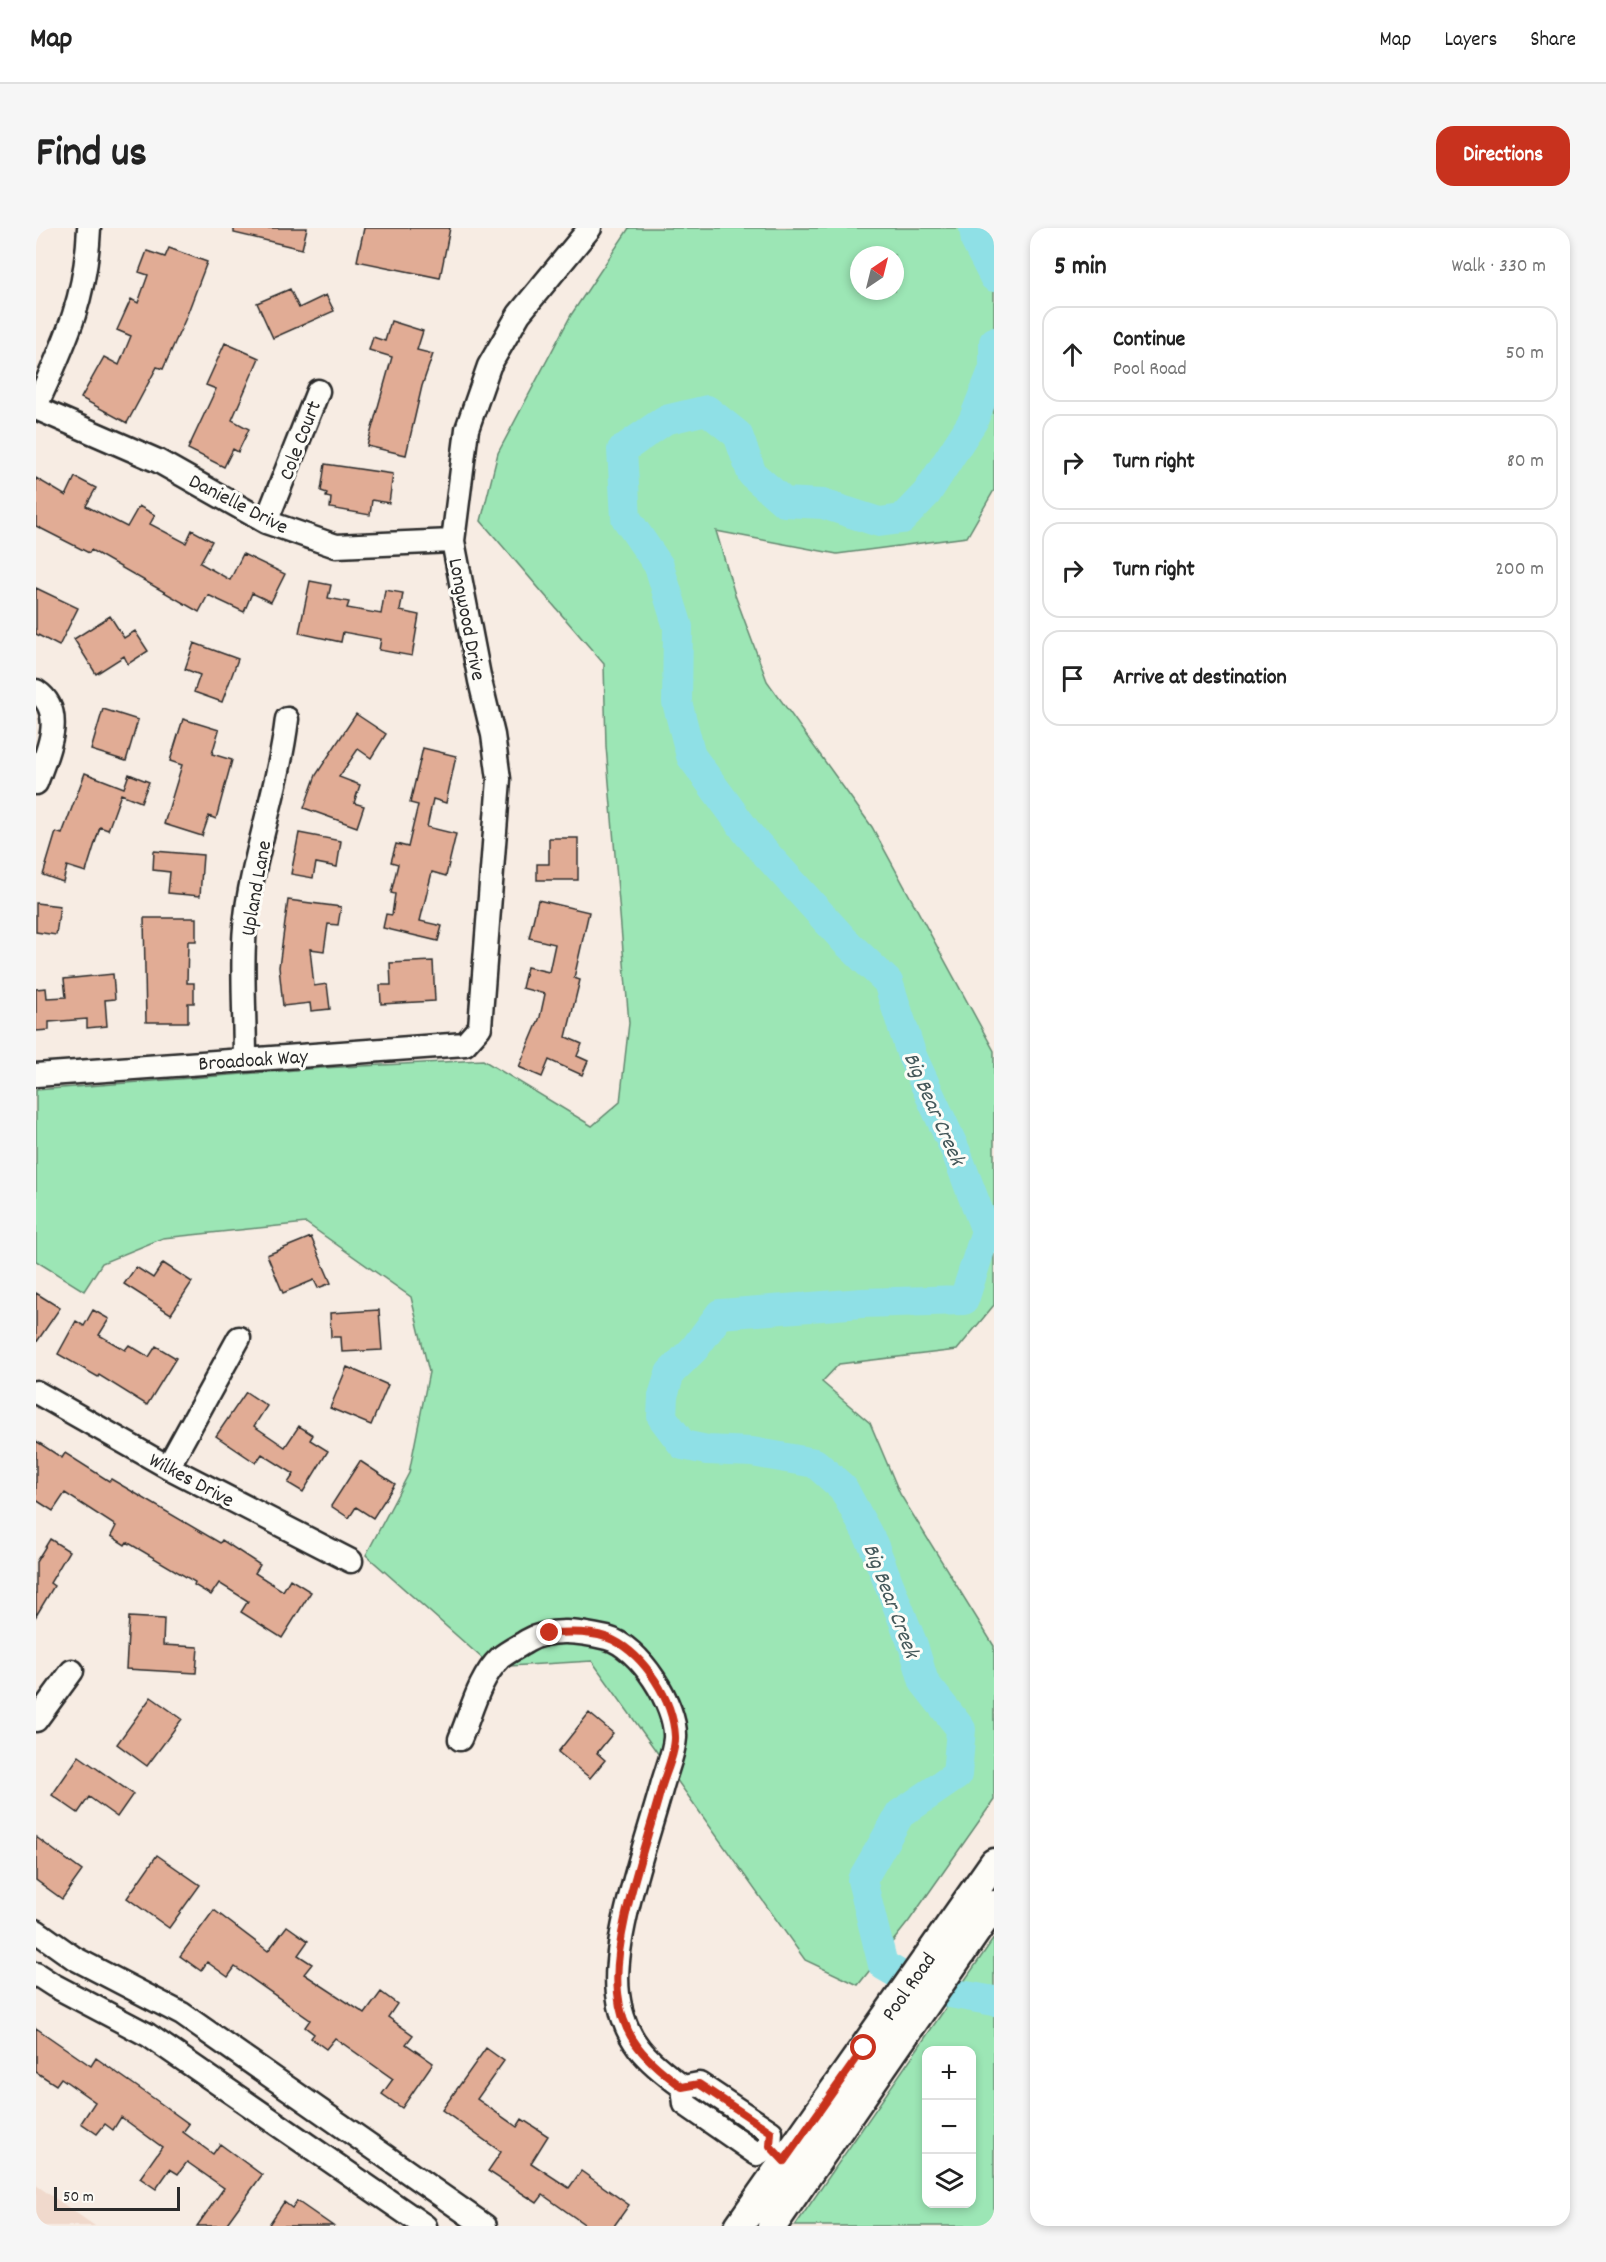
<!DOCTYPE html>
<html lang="en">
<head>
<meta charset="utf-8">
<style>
  :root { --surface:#fff; --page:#f6f6f6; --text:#222; --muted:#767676; --line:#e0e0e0; --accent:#c8321e }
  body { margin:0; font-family:Dekko,sans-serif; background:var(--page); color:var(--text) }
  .controls { position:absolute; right:18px; bottom:18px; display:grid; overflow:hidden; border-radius:12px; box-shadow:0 3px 9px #0003 }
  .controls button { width:54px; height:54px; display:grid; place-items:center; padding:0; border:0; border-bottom:2px solid var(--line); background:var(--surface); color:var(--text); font:30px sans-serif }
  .compass { position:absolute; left:814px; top:18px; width:54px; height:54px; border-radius:50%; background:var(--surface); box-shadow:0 3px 9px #0003; rotate:35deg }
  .scale { position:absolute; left:18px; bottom:15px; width:126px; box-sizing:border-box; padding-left:6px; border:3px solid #2b2b2b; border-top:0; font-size:16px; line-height:21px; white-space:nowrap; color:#2b2b2b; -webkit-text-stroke:4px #fdfcf7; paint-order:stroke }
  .stop { position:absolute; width:18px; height:18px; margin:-14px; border:4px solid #c8321e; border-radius:50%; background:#fff }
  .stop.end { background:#c8321e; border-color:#fff; box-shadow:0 2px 6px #0008 }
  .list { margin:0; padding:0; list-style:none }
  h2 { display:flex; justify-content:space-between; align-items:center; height:78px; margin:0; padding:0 24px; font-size:26px }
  h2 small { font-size:20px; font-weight:400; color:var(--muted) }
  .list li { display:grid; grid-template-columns:39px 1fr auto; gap:18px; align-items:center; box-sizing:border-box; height:96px; margin:0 12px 12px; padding:0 12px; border:2px solid var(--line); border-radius:18px }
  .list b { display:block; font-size:22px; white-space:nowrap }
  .list p { margin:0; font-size:20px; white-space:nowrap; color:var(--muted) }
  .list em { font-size:20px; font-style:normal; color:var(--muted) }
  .icon { flex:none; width:33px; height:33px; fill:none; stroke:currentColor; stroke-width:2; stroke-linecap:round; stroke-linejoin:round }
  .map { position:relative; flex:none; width:958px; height:1998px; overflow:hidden; border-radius:18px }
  header { display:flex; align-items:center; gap:36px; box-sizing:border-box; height:84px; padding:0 30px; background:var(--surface); border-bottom:2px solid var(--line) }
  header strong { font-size:28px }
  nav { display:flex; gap:33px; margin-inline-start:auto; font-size:21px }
  .intro { display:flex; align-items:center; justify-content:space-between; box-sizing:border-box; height:144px; padding:0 36px }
  h1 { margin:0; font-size:42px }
  .button { padding:15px 27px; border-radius:18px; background:var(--accent); color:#fff; font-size:21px; font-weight:700 }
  main { display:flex; gap:36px; padding:0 36px }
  aside { flex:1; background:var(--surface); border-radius:18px; box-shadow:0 3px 9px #0003 }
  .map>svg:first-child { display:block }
  .built { fill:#f0d9cc }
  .green { fill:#9ce6b5; stroke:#648870; stroke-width:1.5; fill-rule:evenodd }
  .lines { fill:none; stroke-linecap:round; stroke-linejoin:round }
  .river { stroke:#8fe0e6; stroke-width:30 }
  .building { fill:#e1ac95; stroke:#2b2b2b; stroke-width:1.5 }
  .minor-casing { stroke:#2b2b2b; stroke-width:27 }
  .major-casing { stroke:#2b2b2b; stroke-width:33 }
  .minor { stroke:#fdfcf7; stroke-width:22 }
  .major { stroke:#fdfcf7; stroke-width:28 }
  .route { stroke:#c8321e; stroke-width:8 }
  .labels { text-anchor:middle; stroke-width:6; stroke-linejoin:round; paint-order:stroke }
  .street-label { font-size:21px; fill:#2b2b2b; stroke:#fdfcf7 }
  .water-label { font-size:22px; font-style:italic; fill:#44585a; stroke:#fdfcf7 }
</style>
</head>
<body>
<header>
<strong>Map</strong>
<nav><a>Map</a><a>Layers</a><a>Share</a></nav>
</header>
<div class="intro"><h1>Find us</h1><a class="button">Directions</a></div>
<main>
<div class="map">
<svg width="958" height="1998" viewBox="0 0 958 1998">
  <rect width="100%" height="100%" fill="#f7ece3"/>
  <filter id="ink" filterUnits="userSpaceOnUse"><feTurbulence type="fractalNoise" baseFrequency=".0167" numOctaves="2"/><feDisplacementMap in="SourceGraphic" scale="12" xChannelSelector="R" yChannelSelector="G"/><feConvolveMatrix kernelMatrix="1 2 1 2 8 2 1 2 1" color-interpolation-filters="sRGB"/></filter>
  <g filter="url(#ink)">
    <path class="built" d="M0,1957L59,1998H0Z"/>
    <path class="green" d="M593,0H958V262L931,309L801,326L680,303L699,367L731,453L836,599L958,823V1077L921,1122L803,1136L786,1154L834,1195L864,1266L958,1418V1572L873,1693L822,1757L769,1732L556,1433L456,1439L330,1327L373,1245L393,1144L375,1069L270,995L127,1010L66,1035L48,1063L0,1033V862L286,840L447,832L556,898L584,874L593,795L570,518L568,436L445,293L462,225L535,87ZM823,27H859V63H823Z
      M958,1710V1998H759ZM891,1822H936V1976H891Z"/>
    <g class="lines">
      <path class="river" d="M938,0L940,14L958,49
        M958,114V140L937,193L891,265L866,291L843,294L787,276L748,274L716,246L702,207L671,182L629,192L586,222L590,290L623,338L642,399L641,474L655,528L713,607L810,714L852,754L876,828L920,924L950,1003L928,1072L826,1075L684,1086L658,1121L634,1145L627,1168L626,1189L647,1217L671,1222L716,1224L779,1235L807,1260L837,1316L877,1417L888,1454L925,1501L921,1547L864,1586L826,1652L847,1737L886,1760L958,1773"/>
    </g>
    <path class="building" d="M198,0H271L266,21L198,5Z
      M328,0H414L404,50L321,33Z
      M133,20L171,34L149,92L127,141L121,139L91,195L45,170L68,129L83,137L95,108L81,102L95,71L102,75L112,47L103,44L111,23L129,29Z
      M254,61L263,80L290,67L298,83L237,110L221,75Z
      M355,93L387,103L381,122L397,126L386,158L370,227L331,218L356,129L333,122L337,109L349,113Z
      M189,115L223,130L196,192L213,201L202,224L197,221L188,239L152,221L180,161L170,157Z
      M289,236L357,246L353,275L336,272L334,287L294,280L295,270L290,269L291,265L285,263Z
      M39,249L60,260L50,278L91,299L103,278L119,287L114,296L150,315L156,302L176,313L164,335L194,352L207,326L249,346L235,374L216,365L208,384L172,367L163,384L55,322L53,325L0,298V250L30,268Z
      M274,353L295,357L292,370L313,374L311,380L345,386L349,362L367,365L364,383L383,387L376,428L343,422L345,411L307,404L305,414L263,405Z
      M0,360L42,380L23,418L0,406Z
      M74,388L88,410L99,403L112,423L92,436L88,428L60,446L38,411Z
      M158,415L202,431L186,474L158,464L164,447L149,441Z
      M67,481L102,492L90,533L55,522Z
      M320,486L350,506L335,530L322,521L303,549L324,557L318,575L328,578L321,599L268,580L280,547Z
      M147,491L183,502L176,526L196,532L180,591L173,588L166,608L128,596L146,537L134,533Z
      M387,520L420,528L410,575L397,571L391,599L420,606L410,648L396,644L384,693L406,698L402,713L347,700L350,686L356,687L359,666L355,665L362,636L355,634L360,616L372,619L382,577L374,575Z
      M49,545L88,560L93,546L113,554L105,574L85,566L72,602L64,599L50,644L31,638L27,654L7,647L20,604L26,606Z
      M263,605L305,613L301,639L280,635L277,650L255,646Z
      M513,610H542V652H501V636H513Z
      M118,623L167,627L164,668L132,665L134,644L117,642Z
      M252,672L305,679L302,697L292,696L288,723L274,721L278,758L291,756L294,781L275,783L274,775L247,778L243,739Z
      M502,672L553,684L538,750L544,752L530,809L546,816L541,828L552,833L546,847L513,832L506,849L483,839L504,789L509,766L486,760L491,739L513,744L519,716L493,710Z
      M0,675L24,678L20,707L0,704Z
      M108,690H160V713H152L151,755H158V775H152V794H110Z
      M397,733L399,773L345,776L344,757H355L354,735Z
      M77,746L79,771L69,772L71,798L51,800V791L13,794V802L0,803V761L10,760L11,770L30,769L28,751Z
      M275,1009L295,1055L282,1060L278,1052L247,1065L231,1027Z
      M127,1035L156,1054L135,1086L88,1056L100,1039L117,1050Z
      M0,1065L24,1080L0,1115Z
      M57,1082L73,1091L63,1107L89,1122L93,1117L113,1129L120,1118L140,1130L111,1177L63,1147L62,1149L22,1126L40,1093L48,1098Z
      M343,1082L346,1122L306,1124L305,1109H295L294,1085Z
      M311,1139L352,1157L335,1197L294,1180Z
      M210,1164L231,1178L218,1198L249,1219L263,1198L277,1207L274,1212L292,1223L267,1264L252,1255L258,1246L226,1226L220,1235L180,1208Z
      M0,1213L26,1230L29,1225L73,1253L75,1251L184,1315L186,1312L224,1337L219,1345L247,1363L254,1351L275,1364L246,1410L205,1384L212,1373L183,1355L175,1367L158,1357L159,1354L91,1314L89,1317L75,1308L80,1298L29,1265L17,1283L0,1272Z
      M324,1233L359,1256L337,1290L320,1279L313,1290L295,1278Z
      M14,1311L33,1323L14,1355L18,1358L0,1388V1334Z
      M93,1389L128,1391L127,1417L162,1419L160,1445L90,1441Z
      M115,1469L146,1491L111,1538L81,1516Z
      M553,1485L577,1505L561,1525L569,1532L554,1550L522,1524Z
      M43,1528L97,1566L81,1589L53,1569L42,1585L16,1567Z
      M0,1609L46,1643L26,1671L0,1652Z
      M121,1627L164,1657L133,1700L91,1670Z
      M178,1682L232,1723L251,1698L272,1713L262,1727L276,1736L268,1746L329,1786L345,1764L361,1776L352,1789L377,1807L370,1816L397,1835L366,1880L346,1866L357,1851L299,1810L290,1821L275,1810L278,1806L269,1799L274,1792L199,1739L192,1749L171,1734L165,1743L144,1728Z
      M0,1800L55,1838L60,1830L120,1872L153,1896L147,1904L177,1926L184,1916L226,1947L189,1998H161L188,1960L151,1934L142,1946L134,1941L120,1961L104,1950L126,1919L85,1889L77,1902L69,1896L61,1906L45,1895L59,1874L25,1850L20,1857L0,1844Z
      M450,1820L468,1833L441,1871L481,1899L486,1891L512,1908L495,1935L533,1960L545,1943L593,1977L578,1998H551L507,1967L501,1975L452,1943L465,1924L406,1882Z
      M261,1973L297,1998H232L248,1974L256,1980Z"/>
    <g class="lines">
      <g class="minor-casing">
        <path id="minor" d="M0,178C29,114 50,72 53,0
          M0,180L122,233L230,294L300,318L417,313
          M230,294L282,163
          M0,463C32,484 10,527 0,555
          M209,832C209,776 203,717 214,662C225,604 244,549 251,491
          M0,847L429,816L444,799L463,551L457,507L444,453L417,313L431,201L453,138L483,86L554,0
          M0,1164L132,1239L315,1333
          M132,1239L203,1110
          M0,1492L36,1443
          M424,1511C435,1485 443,1450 464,1430C471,1424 483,1418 491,1413C515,1399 545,1404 571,1410C603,1418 641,1478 639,1510C638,1525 630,1543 626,1558C611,1614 575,1711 582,1766C588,1813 611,1833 647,1859
          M0,1703L38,1730L146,1786L449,1998
          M0,1746L17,1757L112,1807L389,1998
          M734,1919L721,1926L649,1876L647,1859L663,1856L735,1904L734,1919L749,1933"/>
      </g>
      <g class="major-casing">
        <path id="major" d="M703,1998L958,1635
          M736,1998L958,1677"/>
      </g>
      <use href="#minor" class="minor"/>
      <use href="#major" class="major"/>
    </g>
  </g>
  <g class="lines" filter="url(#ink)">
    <path class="route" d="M514,1405C534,1404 558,1403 577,1412C609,1428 637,1472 639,1508C640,1524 629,1546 625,1561C610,1618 576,1708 582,1765C586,1812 612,1833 646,1859L663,1856L735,1904L734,1918L748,1933L828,1820"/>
  </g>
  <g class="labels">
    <g class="street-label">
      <text transform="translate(263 212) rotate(-69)" y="7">Cole Court</text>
      <text transform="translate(203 275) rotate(27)" y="7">Danielle Drive</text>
      <text transform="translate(432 391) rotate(79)" y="7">Longwood Drive</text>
      <text transform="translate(219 660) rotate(-80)" y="7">Upland Lane</text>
      <text transform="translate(217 831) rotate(-4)" y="7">Broadoak Way</text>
      <text transform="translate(156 1251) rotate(28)" y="7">Wilkes Drive</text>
      <text transform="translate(872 1758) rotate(-55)" y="7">Pool Road</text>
    </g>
    <g class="water-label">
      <text transform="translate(900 880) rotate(66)" y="8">Big Bear Creek</text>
      <text transform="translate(857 1372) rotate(69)" y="8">Big Bear Creek</text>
    </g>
  </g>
</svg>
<div class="controls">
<button>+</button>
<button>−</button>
<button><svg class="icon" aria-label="layers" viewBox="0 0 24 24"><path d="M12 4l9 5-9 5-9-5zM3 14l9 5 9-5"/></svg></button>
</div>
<svg class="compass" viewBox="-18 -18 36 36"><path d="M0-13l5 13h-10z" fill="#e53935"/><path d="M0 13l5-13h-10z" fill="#767676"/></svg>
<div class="scale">50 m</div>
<div class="stop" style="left:828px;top:1820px"></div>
<div class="stop end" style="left:514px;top:1405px"></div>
</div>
<aside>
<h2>5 min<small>Walk · 330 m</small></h2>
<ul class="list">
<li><svg class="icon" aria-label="ahead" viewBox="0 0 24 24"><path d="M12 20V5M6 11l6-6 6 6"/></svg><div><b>Continue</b><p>Pool Road</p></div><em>50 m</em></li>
<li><svg class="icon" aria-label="right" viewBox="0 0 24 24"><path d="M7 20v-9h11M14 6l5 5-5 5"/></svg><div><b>Turn right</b></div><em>80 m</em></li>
<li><svg class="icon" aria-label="right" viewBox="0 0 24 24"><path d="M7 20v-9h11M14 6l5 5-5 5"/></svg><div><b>Turn right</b></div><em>200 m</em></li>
<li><svg class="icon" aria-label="arrive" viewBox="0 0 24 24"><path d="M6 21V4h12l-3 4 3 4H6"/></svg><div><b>Arrive at destination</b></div></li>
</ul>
</aside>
</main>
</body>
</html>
